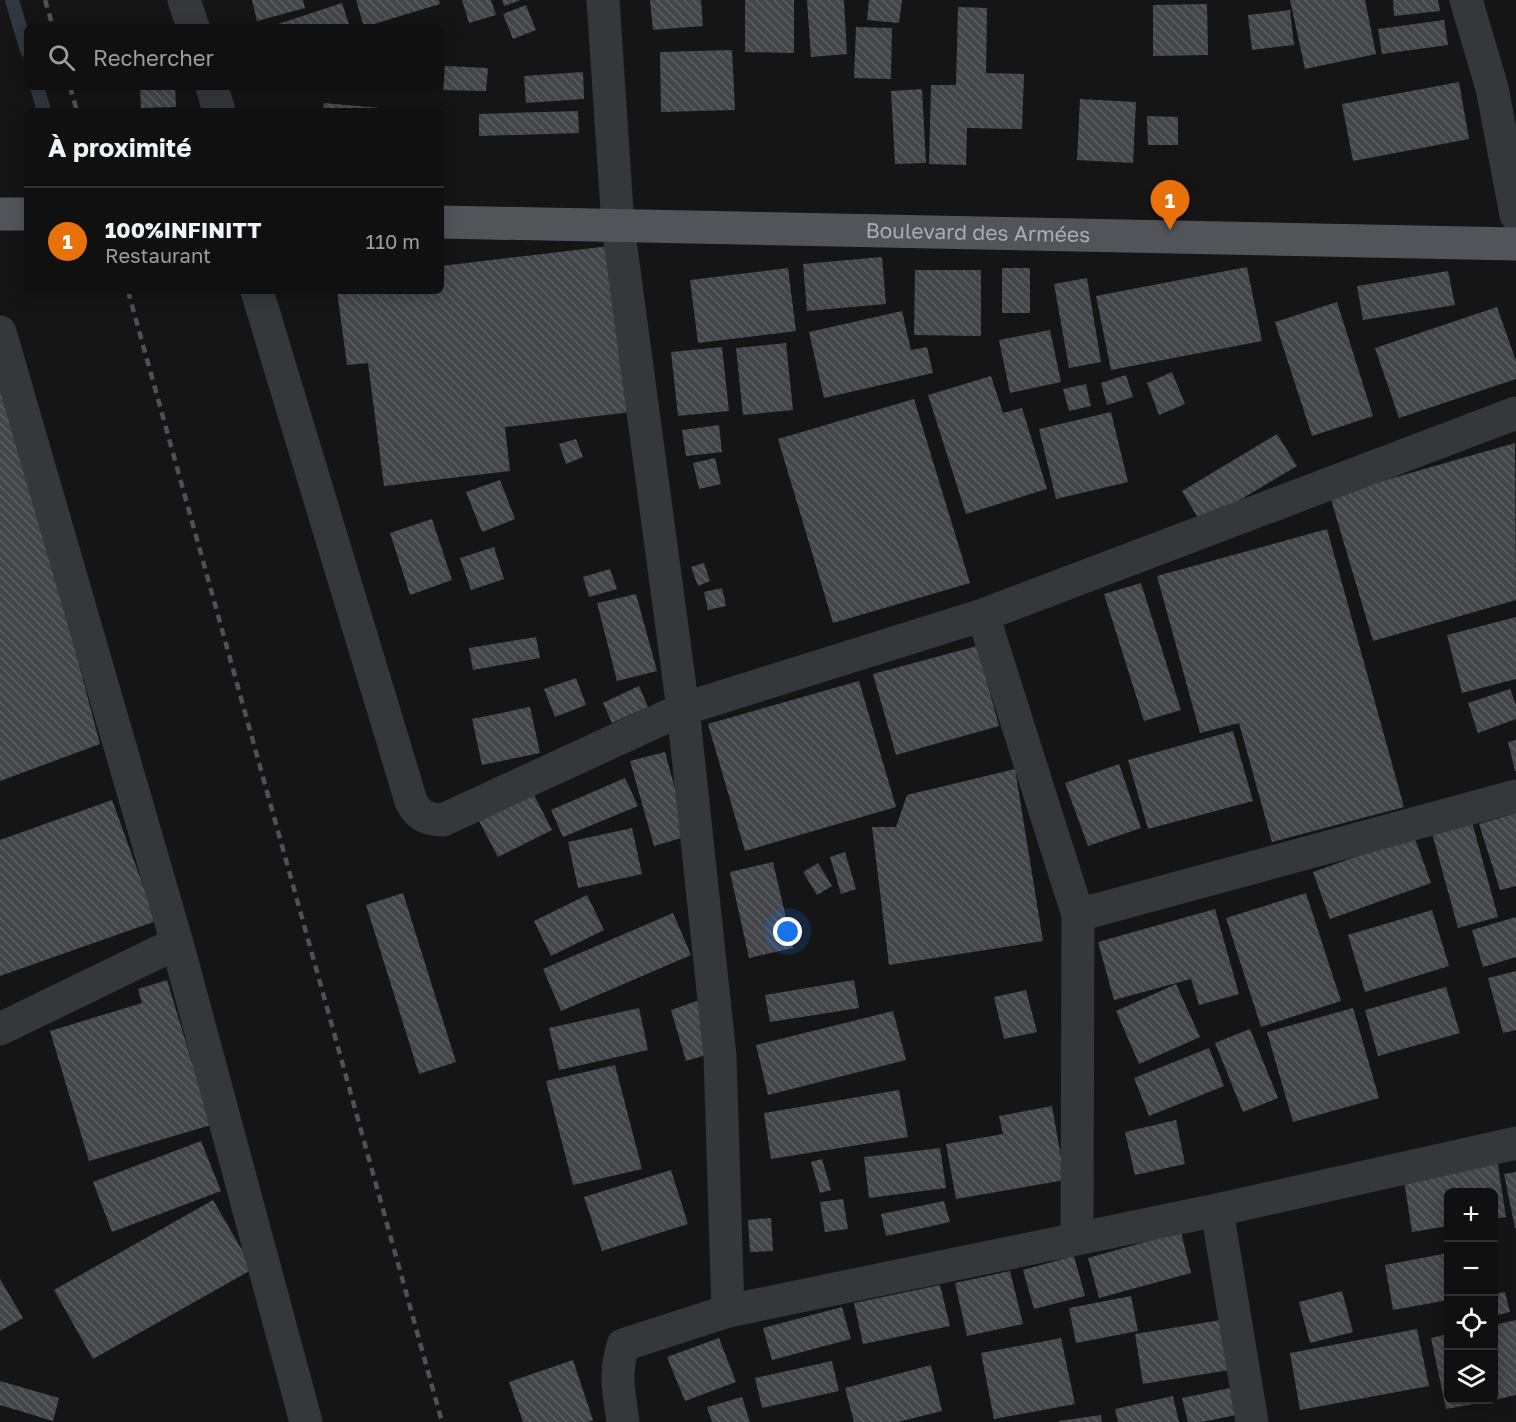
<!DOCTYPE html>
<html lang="fr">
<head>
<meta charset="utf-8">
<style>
  :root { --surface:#101010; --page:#191919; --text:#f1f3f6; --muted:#9c9d9f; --line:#303030; --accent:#d93025 }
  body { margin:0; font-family:"Golos Text",sans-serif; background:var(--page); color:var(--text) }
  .controls { position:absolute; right:18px; bottom:18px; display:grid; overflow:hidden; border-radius:9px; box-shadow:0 3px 15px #0003 }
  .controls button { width:54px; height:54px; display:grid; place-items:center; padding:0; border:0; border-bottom:2px solid var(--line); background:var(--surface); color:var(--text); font:30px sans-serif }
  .you { position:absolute; left:788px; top:932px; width:21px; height:21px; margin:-15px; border:4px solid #fff; border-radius:50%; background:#1a73e8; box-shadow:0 0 0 9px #1a73e833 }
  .badge { display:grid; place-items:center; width:39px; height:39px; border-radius:50%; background:var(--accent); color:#fff; font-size:20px; font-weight:700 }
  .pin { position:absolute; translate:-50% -50px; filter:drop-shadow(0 2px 3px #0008) }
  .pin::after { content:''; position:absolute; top:32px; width:21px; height:18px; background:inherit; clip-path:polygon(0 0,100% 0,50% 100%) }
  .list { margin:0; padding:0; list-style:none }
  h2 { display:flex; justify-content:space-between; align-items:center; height:78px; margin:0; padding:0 24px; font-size:26px }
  h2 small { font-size:20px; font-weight:400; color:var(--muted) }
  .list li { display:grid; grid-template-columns:39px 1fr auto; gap:18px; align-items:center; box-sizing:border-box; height:108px; padding:0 24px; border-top:2px solid var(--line) }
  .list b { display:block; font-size:22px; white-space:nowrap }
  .list p { margin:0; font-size:20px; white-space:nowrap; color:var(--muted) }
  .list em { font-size:20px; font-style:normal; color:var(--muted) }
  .icon { flex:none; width:33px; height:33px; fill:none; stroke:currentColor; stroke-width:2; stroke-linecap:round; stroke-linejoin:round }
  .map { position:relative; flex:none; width:1516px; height:1422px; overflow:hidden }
  .search { position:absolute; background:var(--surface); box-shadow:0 3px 15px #0003; left:24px; top:24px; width:420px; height:66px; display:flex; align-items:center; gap:15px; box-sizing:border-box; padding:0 21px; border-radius:9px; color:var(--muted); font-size:22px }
  .panel { position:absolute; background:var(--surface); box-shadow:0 3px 15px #0003; left:24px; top:108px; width:420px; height:186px; border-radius:9px }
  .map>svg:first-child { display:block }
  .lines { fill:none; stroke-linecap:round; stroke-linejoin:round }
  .stream { stroke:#2f383e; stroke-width:14 }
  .building { fill:url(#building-back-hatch) }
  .minor { stroke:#36373b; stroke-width:33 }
  .major { stroke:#52545a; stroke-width:33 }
  .rail { stroke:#4f5156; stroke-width:4.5; stroke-dasharray:8 6; stroke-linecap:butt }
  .labels { text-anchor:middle; stroke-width:4.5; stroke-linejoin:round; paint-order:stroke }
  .street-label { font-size:21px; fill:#a8adb5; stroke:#101011 }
</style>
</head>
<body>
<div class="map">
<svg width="1516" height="1422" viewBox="0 0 1516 1422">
  <defs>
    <pattern id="building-back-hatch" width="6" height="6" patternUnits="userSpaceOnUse" patternTransform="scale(1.5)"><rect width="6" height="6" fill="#444549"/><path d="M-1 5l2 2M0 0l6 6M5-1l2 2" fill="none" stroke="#5c5d61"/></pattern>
  </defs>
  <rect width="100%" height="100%" fill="#151516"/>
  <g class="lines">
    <path class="stream" d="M12,0L27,51
      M37,87L44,111"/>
  </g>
  <path class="building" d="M252,0H303L305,8L257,21Z
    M356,0H439L440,4L364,27Z
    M462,0H491L496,15L469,23Z
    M502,0H521L504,6Z
    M650,0H701L703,26L653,30Z
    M745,0H794V53L745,52Z
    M807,0H844L847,54L811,57Z
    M869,0H902L899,23L867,20Z
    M1290,0H1365L1376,54L1305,69Z
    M1393,0H1438L1440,11L1394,16Z
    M342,3L350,27H269Z
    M1207,4L1208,55L1153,56V5Z
    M526,5L536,30L513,39L503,14Z
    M958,7L987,8L986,73L1024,74L1022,129L967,128L966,165L929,164L931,85H956Z
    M1290,10L1294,45L1252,50L1248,15Z
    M1444,20L1448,45L1382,54L1378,29Z
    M856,27L892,28L891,79L854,78Z
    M732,50L735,110L661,112L660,52Z
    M445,66L488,68L486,91L443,90Z
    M583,72L584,99L526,103L524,76Z
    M1459,82L1469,139L1353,161L1342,104Z
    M140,87H175L176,107L141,108Z
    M922,89L926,163L895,164L891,91Z
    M1080,99L1136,102L1133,163L1077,160Z
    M324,103L391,109V111H323Z
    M578,111L579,133L479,136V114Z
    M1147,116L1178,117V145H1148Z
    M610,246L631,412L505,427L510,471L384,486L368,363L347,365L337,291H441V266Z
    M882,257L886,304L807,311L803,264Z
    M1247,267L1262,341L1111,370L1096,296Z
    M788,268L796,331L698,343L690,280Z
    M1002,268H1030V313H1002Z
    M915,270H981V336L914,335Z
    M1448,271L1455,305L1363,320L1357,286Z
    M1087,278L1101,362L1069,368L1054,284Z
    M1337,302L1373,416L1312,436L1275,322Z
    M1497,307L1516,361V379L1399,418L1375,348Z
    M902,311L911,350L927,347L933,373L824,398L809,332Z
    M1050,330L1061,382L1010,393L999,340Z
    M786,343L793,410L743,415L736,348Z
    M722,347L729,411L678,416L671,352Z
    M0,365L100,744L0,781Z
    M1172,372L1185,404L1159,415L1147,383Z
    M1126,375L1133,397L1107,405L1101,383Z
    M991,376L1003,413L1022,408L1047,489L966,514L928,395Z
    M1086,384L1091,406L1069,411L1063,389Z
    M914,399L970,583L833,623L778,439Z
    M1111,412L1128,482L1056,499L1039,429Z
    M719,425L722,452L686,456L682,430Z
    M1277,434L1297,466L1201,523L1182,491Z
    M576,439L583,457L566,464L559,444Z
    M1515,443L1516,600L1373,641L1330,496Z
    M715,458L721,484L699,489L693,463Z
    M500,480L515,519L482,532L466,492Z
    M432,519L452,580L410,595L390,533Z
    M1327,529L1404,807L1272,842L1239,723L1200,733L1157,576Z
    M494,547L504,579L471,590L460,558Z
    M704,563L710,581L698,586L691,567Z
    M610,569L617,589L589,597L583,577Z
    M1141,583L1181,710L1144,721L1104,594Z
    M722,588L726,606L708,610L704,592Z
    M636,594L657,671L617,681L597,603Z
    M1516,617V679L1462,693L1447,635Z
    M536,637L540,658L473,670L469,648Z
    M977,646L999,726L896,755L873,674Z
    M576,678L586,705L555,717L544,689Z
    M859,681L896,807L745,851L708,724Z
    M639,686L648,707L612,723L603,703Z
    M1510,689L1516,705V719L1478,733L1468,703Z
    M530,707L540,753L482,765L472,719Z
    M1233,731L1253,801L1148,829L1128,760Z
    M1516,740V771H1515L1508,742Z
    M665,752L688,836L654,846L630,761Z
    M1119,764L1141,828L1088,846L1065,783Z
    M1015,769L1043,941L889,965L872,827H896L907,795Z
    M625,778L638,806L563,837L551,810Z
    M534,795L552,830L498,857L479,821Z
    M112,800L156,921L0,976V840Z
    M1516,813V886L1500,890L1479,824Z
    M1472,822L1498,917L1458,928L1432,833Z
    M632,828L642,874L578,888L568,842Z
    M1414,836L1431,883L1330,919L1313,872Z
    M845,852L856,889L841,894L830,857Z
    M773,862L793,948L749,958L730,872Z
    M818,863L832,886L817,895L803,872Z
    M403,893L456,1062L419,1074L366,905Z
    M1306,893L1341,1001L1261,1027L1226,918Z
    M587,895L604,930L551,956L534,921Z
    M1215,909L1239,994L1199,1005L1191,979L1114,1000L1098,942Z
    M1432,910L1449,966L1365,992L1348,935Z
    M673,913L691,955L561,1011L543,969Z
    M1516,917V957L1483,967L1472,930Z
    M1516,971V1030L1503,1033L1488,978Z
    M167,980L211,1125L89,1161L50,1031L142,1003L138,989Z
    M854,980L859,1008L770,1022L765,995Z
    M1176,984L1200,1037L1139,1064L1116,1011Z
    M1446,987L1460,1033L1378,1056L1365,1010Z
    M1026,990L1037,1032L1004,1039L994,997Z
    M697,1001L713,1053L686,1061L671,1010Z
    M639,1008L648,1050L559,1070L549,1028Z
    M1353,1008L1379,1098L1293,1122L1267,1032Z
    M893,1011L906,1060L768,1095L756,1045Z
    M1250,1029L1278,1098L1243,1112L1215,1043Z
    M1209,1048L1224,1086L1149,1116L1134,1078Z
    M615,1065L642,1169L573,1185L546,1081Z
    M899,1090L908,1137L771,1159L764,1113Z
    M1052,1106L1065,1180L956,1199L946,1144L1003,1134L999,1116Z
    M1176,1120L1185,1164L1135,1175L1125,1132Z
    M201,1141L221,1191L112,1232L93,1182Z
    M940,1148L946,1188L869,1198L864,1157Z
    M822,1159L831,1190L820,1193L811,1162Z
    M1497,1159L1506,1217L1494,1219V1192H1448V1226L1412,1232L1403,1174Z
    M671,1170L688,1224L602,1251L584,1197Z
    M1516,1172V1228H1515L1504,1174Z
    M843,1199L848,1229L825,1232L820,1202Z
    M213,1200L253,1269L93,1359L54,1290Z
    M944,1201L950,1222L886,1236L881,1214Z
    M771,1218L773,1251L750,1252L748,1220Z
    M1181,1232L1191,1273L1099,1298L1088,1258Z
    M1448,1253V1300L1393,1310L1385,1265Z
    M1074,1256L1085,1296L1034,1309L1023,1270Z
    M1010,1271L1023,1324L967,1336L955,1283Z
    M0,1279L23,1318L0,1331Z
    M940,1285L950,1326L863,1344L854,1303Z
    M1342,1291L1353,1332L1310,1343L1299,1302Z
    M1505,1292L1510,1312L1494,1316V1294Z
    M1131,1296L1138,1331L1076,1343L1069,1308Z
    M842,1307L851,1339L772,1360L763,1328Z
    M1221,1320L1229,1370L1143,1384L1135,1334Z
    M1516,1320V1395L1494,1400V1325Z
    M1417,1329L1429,1386L1300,1410L1290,1353Z
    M1448,1334V1400L1490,1401L1446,1409L1431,1338Z
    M719,1338L736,1382L685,1401L667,1357Z
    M1061,1338L1075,1404L994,1419L981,1353Z
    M573,1360L593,1420L588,1422H523L509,1382Z
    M832,1361L839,1391L762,1408L755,1378Z
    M931,1365L942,1411L898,1422H854L845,1388Z
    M0,1381L59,1398L53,1421L0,1405Z
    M1235,1387L1241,1414L1202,1422H1188L1182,1398Z
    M1173,1396L1179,1422H1118L1115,1409Z
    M742,1397L750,1422H712L707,1407Z
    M1101,1415L1102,1422H1059V1421Z"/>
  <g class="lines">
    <path class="minor" d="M184,0L193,27
      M603,0L618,226L683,709L720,1056L728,1311
      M1466,0L1492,88L1516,215
      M212,87L219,111
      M257,291L411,801C418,816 426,819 443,820L683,709L983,615L1516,413
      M0,332L177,943L306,1422
      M983,615L1078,915L1077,1239
      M1078,915L1516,796
      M0,1029L177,943
      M1217,1210L1252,1422
      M623,1422C619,1391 614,1376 623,1345L728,1311L1217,1210L1516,1143"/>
    <g class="major">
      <path d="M0,214H27"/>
      <path id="s1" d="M441,222L1516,244"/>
    </g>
    <path class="rail" d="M45,0L53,27
      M70,87L77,111
      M128,291L442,1422"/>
  </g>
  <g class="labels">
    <g class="street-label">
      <text dy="7" stroke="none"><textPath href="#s1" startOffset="537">Boulevard des Armées</textPath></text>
    </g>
  </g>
</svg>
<div class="controls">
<button>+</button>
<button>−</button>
<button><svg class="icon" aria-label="locate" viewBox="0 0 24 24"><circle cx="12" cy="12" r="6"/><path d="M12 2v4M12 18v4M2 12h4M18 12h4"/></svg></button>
<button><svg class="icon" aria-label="layers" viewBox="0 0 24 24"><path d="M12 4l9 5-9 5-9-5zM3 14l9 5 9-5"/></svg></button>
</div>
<div class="you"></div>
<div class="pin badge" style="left:1170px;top:230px;background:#e8710a">1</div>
<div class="search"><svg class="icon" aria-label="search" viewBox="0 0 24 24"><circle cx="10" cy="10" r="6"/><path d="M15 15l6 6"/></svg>Rechercher</div>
<section class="panel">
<h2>À proximité<small></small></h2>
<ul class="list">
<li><span class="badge" style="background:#e8710a">1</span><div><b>100%INFINITT</b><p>Restaurant</p></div><em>110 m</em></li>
</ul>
</section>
</div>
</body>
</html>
